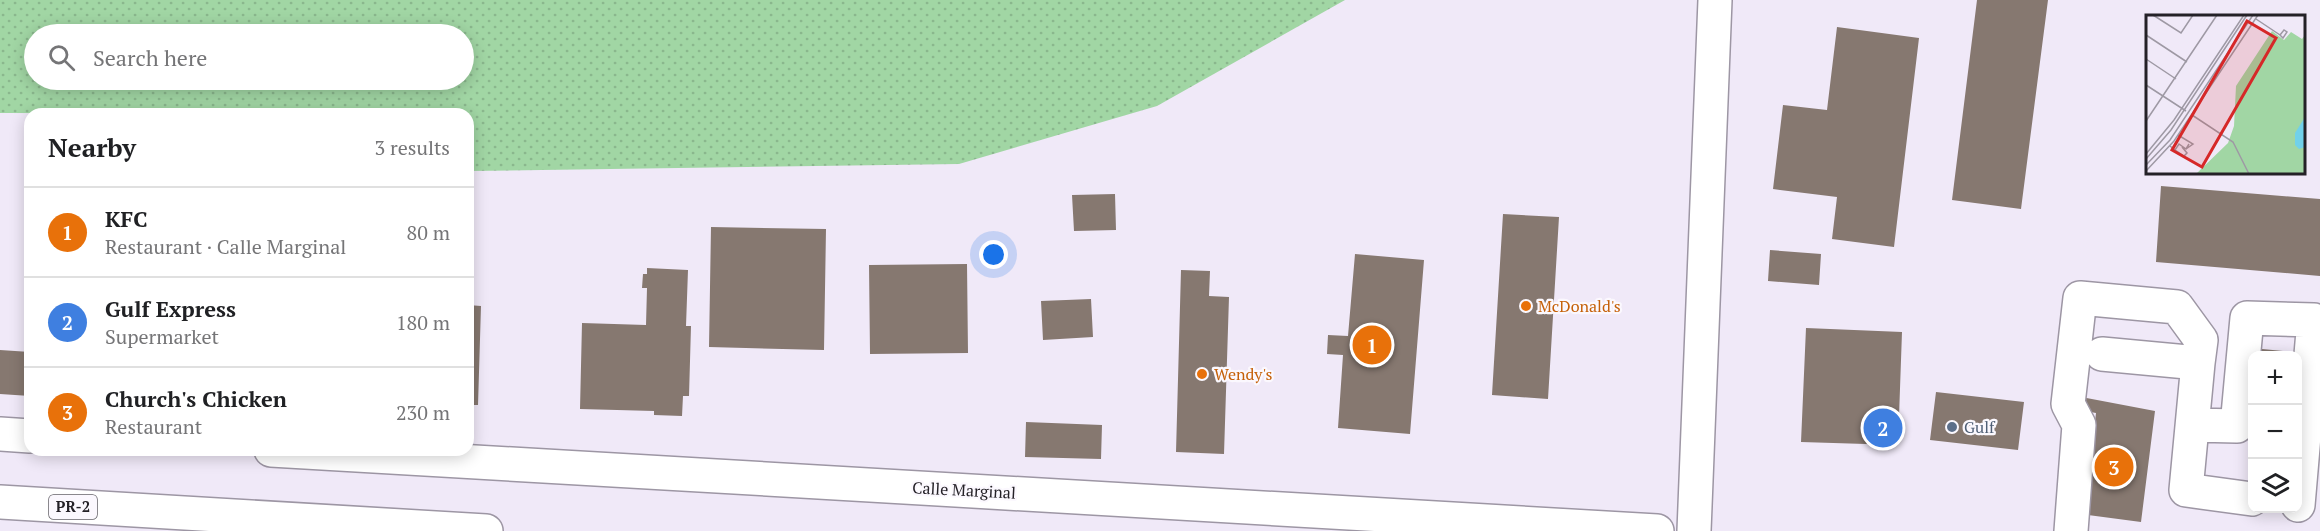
<!DOCTYPE html>
<html lang="en">
<head>
<meta charset="utf-8">
<style>
  :root { --surface:#fff; --page:#f6f6f6; --text:#202124; --muted:#757577; --line:#e0e0e0; --accent:#4d4ec4 }
  body { margin:0; font-family:"PT Serif",serif; background:var(--page); color:var(--text) }
  .controls { position:absolute; right:18px; bottom:18px; display:grid; overflow:hidden; border-radius:12px; box-shadow:0 3px 15px #0003 }
  .controls button { width:54px; height:54px; display:grid; place-items:center; padding:0; border:0; border-bottom:2px solid var(--line); background:var(--surface); color:var(--text); font:30px sans-serif }
  .you { position:absolute; left:994px; top:255px; width:21px; height:21px; margin:-15px; border:4px solid #fff; border-radius:50%; background:#1a73e8; box-shadow:0 0 0 9px #1a73e833 }
  .badge { display:grid; place-items:center; width:39px; height:39px; border-radius:50%; background:var(--accent); color:#fff; font-size:20px; font-weight:700 }
  .pin { position:absolute; translate:-50% -50%; border:3px solid #fff; box-shadow:0 2px 6px #0006 }
  .list { margin:0; padding:0; list-style:none }
  h2 { display:flex; justify-content:space-between; align-items:center; height:78px; margin:0; padding:0 24px; font-size:26px }
  h2 small { font-size:20px; font-weight:400; color:var(--muted) }
  .list li { display:grid; grid-template-columns:39px 1fr auto; gap:18px; align-items:center; box-sizing:border-box; height:90px; padding:0 24px; border-top:2px solid var(--line) }
  .list b { display:block; font-size:22px; white-space:nowrap }
  .list p { margin:0; font-size:20px; white-space:nowrap; color:var(--muted) }
  .list em { font-size:20px; font-style:normal; color:var(--muted) }
  .icon { flex:none; width:33px; height:33px; fill:none; stroke:currentColor; stroke-width:2; stroke-linecap:round; stroke-linejoin:round }
  .map { position:relative; flex:none; width:2320px; height:531px; overflow:hidden }
  .search { position:absolute; background:var(--surface); box-shadow:0 3px 15px #0003; left:24px; top:24px; width:450px; height:66px; display:flex; align-items:center; gap:15px; box-sizing:border-box; padding:0 21px; border-radius:33px; color:var(--muted); font-size:22px }
  .panel { position:absolute; background:var(--surface); box-shadow:0 3px 15px #0003; left:24px; top:108px; width:450px; height:348px; border-radius:18px }
  .map>svg:first-child { display:block }
  .park { fill:url(#park-dots); fill-rule:evenodd }
  .building { fill:#867870 }
  .lines { fill:none; stroke-linecap:round; stroke-linejoin:round }
  .minor-casing { stroke:#9d96a4; stroke-width:36 }
  .highway-casing { stroke:#9d96a4; stroke-width:36 }
  .minor { stroke:#fff; stroke-width:33 }
  .highway { stroke:#fff; stroke-width:33 }
  .food-dot { fill:#e8710a; stroke:#fbf8fe; stroke-width:2 }
  .service-dot { fill:#5c6f8a; stroke:#fbf8fe; stroke-width:2 }
  .labels { text-anchor:middle; stroke-width:4.5; stroke-linejoin:round; paint-order:stroke }
  .shield { fill:#fbf8fe; stroke:#646268; stroke-width:1.5 }
  .shield-label { font-size:15px; font-weight:bold; fill:#242127 }
  .food-label { font-size:16px; fill:#c56008; stroke:#fbf8fe; text-anchor:start }
  .service-label { font-size:16px; fill:#4e5e75; stroke:#fbf8fe; text-anchor:start }
  .street-label { font-size:16px; fill:#242127; stroke:#fbf8fe }
  .inset-road { fill:none; stroke:#9e99a4; stroke-width:1.5 }
  .view { fill:#d62828; fill-opacity:0.15; stroke:#d62828; stroke-width:3 }
  .inset-edge { fill:none; stroke:#242127; stroke-width:3 }
</style>
</head>
<body>
<div class="map">
<svg width="2320" height="531" viewBox="0 0 2320 531">
  <defs>
    <pattern id="park-dots" width="8" height="8" patternUnits="userSpaceOnUse" patternTransform="scale(1.5)"><rect width="8" height="8" fill="#a1d6a4"/><path d="M2 2h.1M6 6h.1" fill="none" stroke="#8ab78d" stroke-width="1.8" stroke-linecap="round"/></pattern>
  </defs>
  <rect width="100%" height="100%" fill="#f0e9f8"/>
  <path class="park" d="M0,0H1345L1157,106L959,164L468,171V114L0,113ZM34,34H464V80H34Z"/>
  <path class="building" d="M1977,0H2048L2021,209L1952,200Z
    M1837,27L1919,38L1894,247L1832,239L1837,197L1773,189L1783,105L1827,110Z
    M2161,186L2320,199V276L2156,262Z
    M1115,194L1116,230L1074,231L1072,195Z
    M1503,214L1559,217L1548,399L1492,395Z
    M711,227L826,229L824,350L709,347Z
    M1770,250L1821,254L1819,285L1768,281Z
    M1355,254L1424,260L1410,434L1338,428L1343,355L1327,354L1328,335L1348,336Z
    M967,264L968,353L870,354L869,265Z
    M647,268L688,270L686,326H691L689,396H683L682,416L654,415V411L580,409L582,323L646,325L647,288H642L643,274H647Z
    M1181,270L1210,271L1209,296L1229,297L1224,454L1176,452Z
    M1091,299L1093,337L1043,340L1041,301Z
    M468,305L481,306L478,405H468Z
    M1806,328L1902,332L1898,445L1801,442Z
    M2252,348L2302,353L2298,356H2252Z
    M0,350L30,352V396L0,394Z
    M1936,392L2024,402L2018,450L1930,440Z
    M2076,396L2155,411L2141,522L2088,515L2091,487L2079,486L2092,448L2096,413L2074,409Z
    M1026,422L1102,425L1101,459L1025,457Z"/>
  <g class="lines">
    <g class="minor-casing">
      <path id="minor" d="M2102,354L2198,363L2186,490L2252,499
        M2193,425L2237,426L2247,318L2314,320L2298,505
        M0,434L30,436
        M271,450L1657,531
        M1694,531L1715,0
        M2071,531L2079,425L2068,404L2080,298L2177,307L2201,340L2198,363"/>
    </g>
    <g class="highway-casing">
      <path id="highway" d="M0,502L486,531"/>
    </g>
    <use href="#minor" class="minor"/>
    <use href="#highway" class="highway"/>
  </g>
  <g class="food-dot">
    <circle cx="1526" cy="306" r="6"/>
    <circle cx="1202" cy="374" r="6"/>
  </g>
  <circle class="service-dot" cx="1952" cy="427" r="6"/>
  <g class="labels">
    <rect class="shield" x="49" y="495" width="48" height="24" rx="4.5"/>
    <g class="shield-label">
      <text x="73" y="512">PR-2</text>
    </g>
    <g class="food-label">
      <text x="1538" y="312">McDonald's</text>
      <text x="1214" y="380">Wendy's</text>
    </g>
    <g class="service-label">
      <text x="1964" y="433">Gulf</text>
    </g>
    <g class="street-label">
      <text transform="translate(964 490) rotate(3)" y="6">Calle Marginal</text>
    </g>
  </g>
  <g transform="translate(2146 15)">
    <rect width="159" height="159" fill="#f0e9f8"/>
    <path d="M126,16L138,25L145,17L156,24L159,20V159H50L82,128L88,111L90,71Z" fill="#a1d6a4"/>
    <path d="M159,102V132L153,134L149,130V118Z" fill="#71d1ea"/>
    <path class="inset-road" d="M7,0L35,18L47,0M110,4L134,20L137,23L141,17L138,15L134,20M0,20L41,47M0,44L30,64M0,70L40,96M46,100L87,127L103,159M0,106L71,0M32,120L47,129L40,134M24,131L29,135L33,129L40,134L43,129M29,135L38,141L41,138L36,132M0,139L28,105L98,0M0,144L25,115L101,0M0,150L24,125L107,0M0,156L28,126L112,0"/>
    <path class="view" d="M101,6L130,23L56,152L26,135Z"/>
    <rect width="159" height="159" class="inset-edge"/>
  </g>
</svg>
<div class="controls">
<button>+</button>
<button>−</button>
<button><svg class="icon" aria-label="layers" viewBox="0 0 24 24"><path d="M12 4l9 5-9 5-9-5zM3 14l9 5 9-5"/></svg></button>
</div>
<div class="you"></div>
<div class="pin badge" style="left:1372px;top:345px;background:#e8710a">1</div>
<div class="pin badge" style="left:1883px;top:428px;background:#3f7fe0">2</div>
<div class="pin badge" style="left:2114px;top:467px;background:#e8710a">3</div>
<div class="search"><svg class="icon" aria-label="search" viewBox="0 0 24 24"><circle cx="10" cy="10" r="6"/><path d="M15 15l6 6"/></svg>Search here</div>
<section class="panel">
<h2>Nearby<small>3 results</small></h2>
<ul class="list">
<li><span class="badge" style="background:#e8710a">1</span><div><b>KFC</b><p>Restaurant · Calle Marginal</p></div><em>80 m</em></li>
<li><span class="badge" style="background:#3f7fe0">2</span><div><b>Gulf Express</b><p>Supermarket</p></div><em>180 m</em></li>
<li><span class="badge" style="background:#e8710a">3</span><div><b>Church's Chicken</b><p>Restaurant</p></div><em>230 m</em></li>
</ul>
</section>
</div>
</body>
</html>
